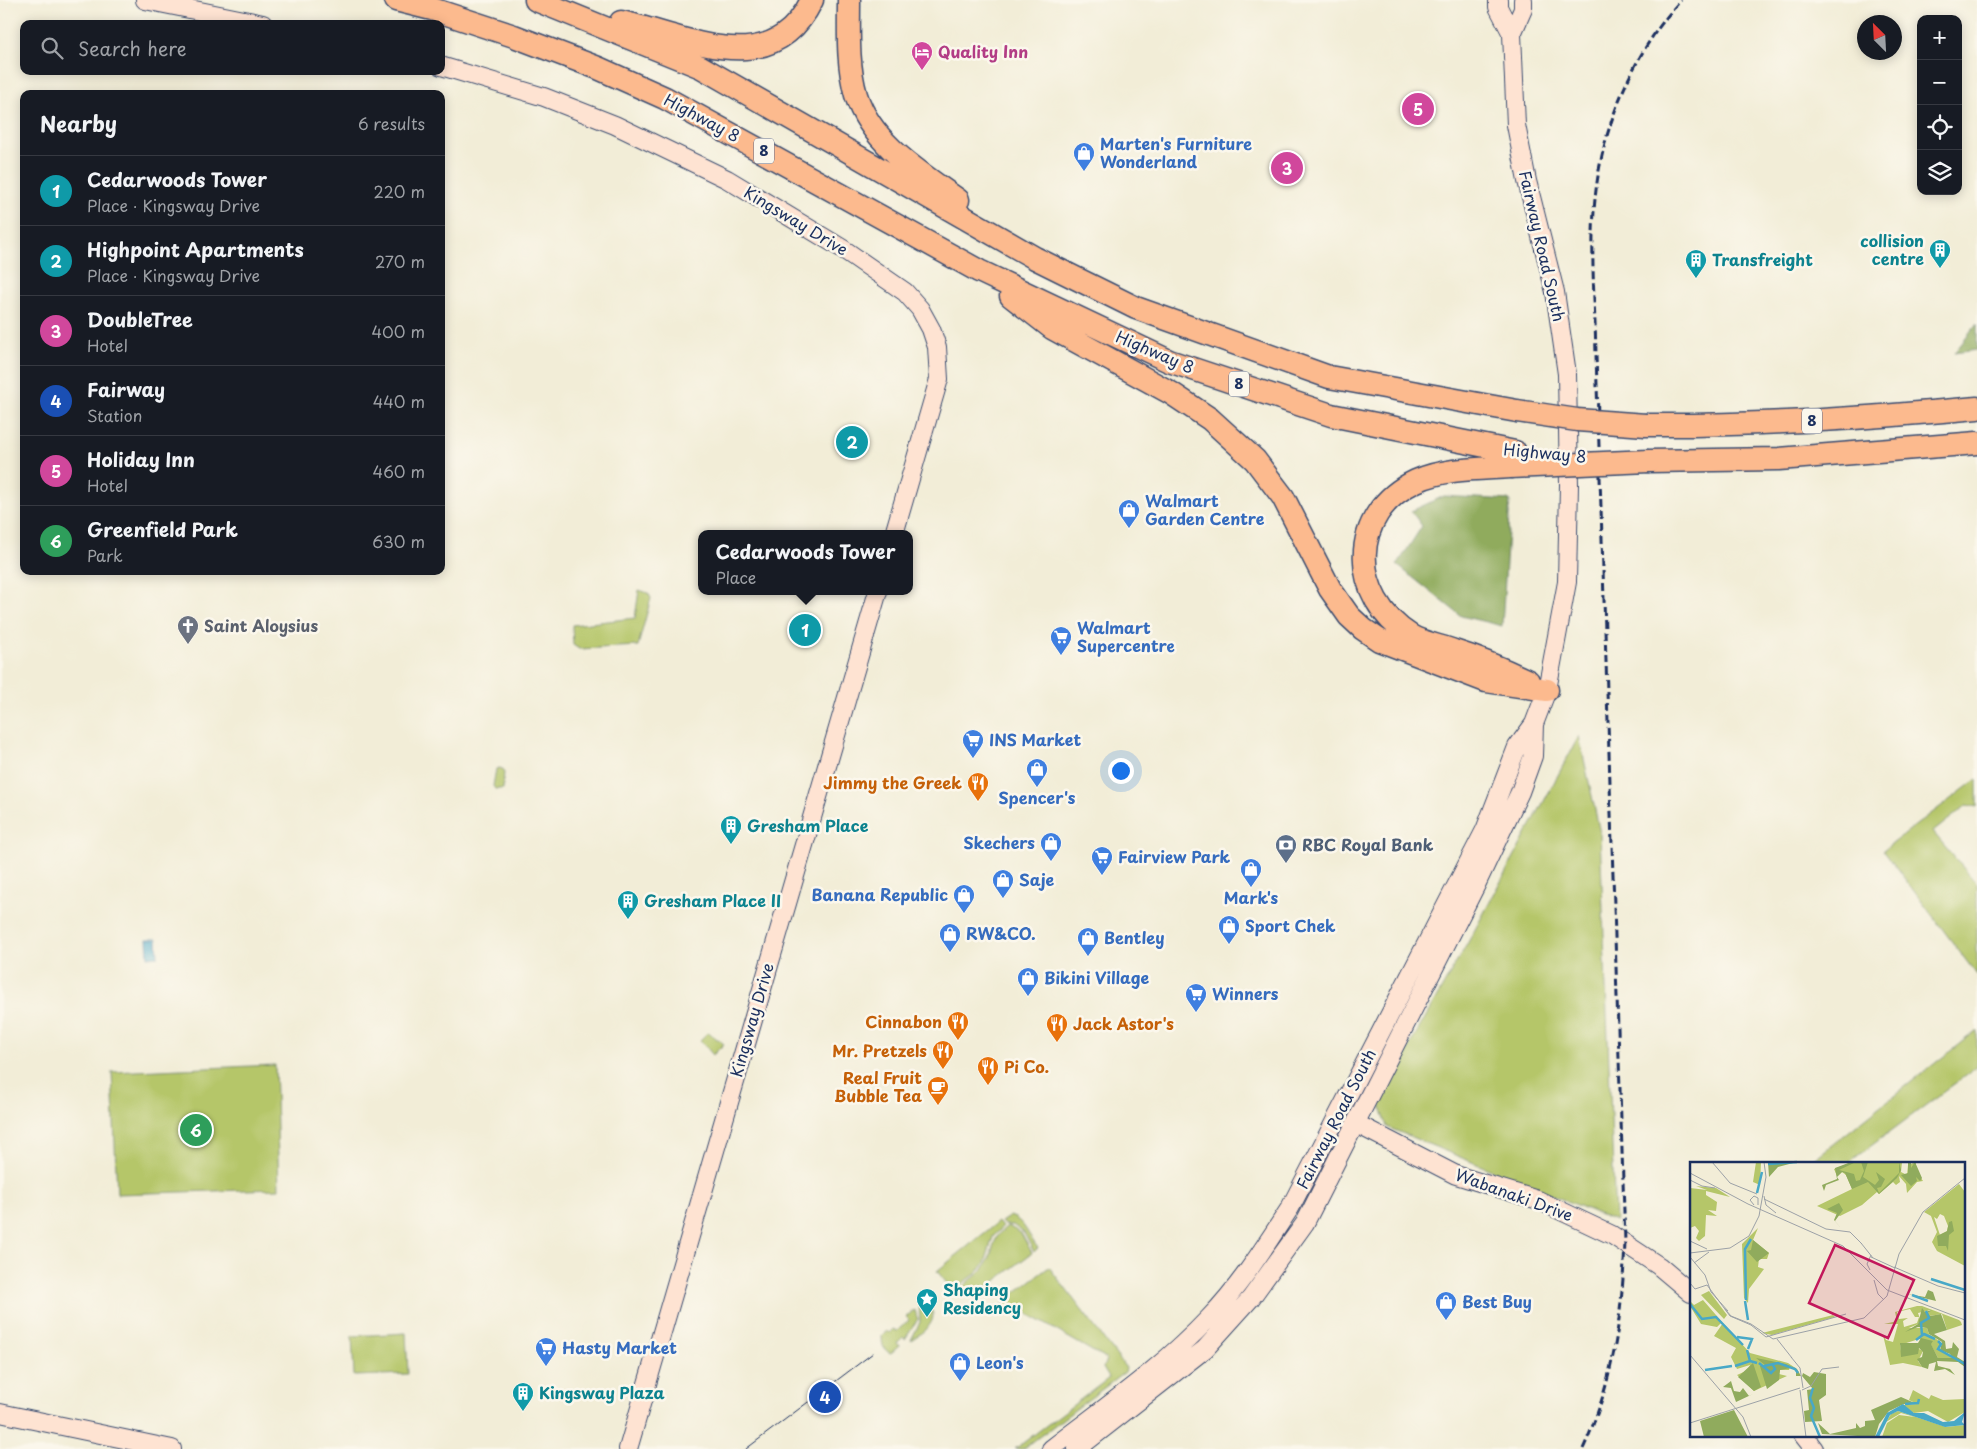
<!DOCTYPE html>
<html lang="en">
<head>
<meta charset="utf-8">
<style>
  :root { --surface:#171b24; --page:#20242c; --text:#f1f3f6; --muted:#9ea1a6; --line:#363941; --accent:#7c3aed }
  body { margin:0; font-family:"Playpen Sans",sans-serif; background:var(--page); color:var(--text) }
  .controls { position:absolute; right:15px; top:15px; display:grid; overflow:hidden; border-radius:10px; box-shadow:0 2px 12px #0003 }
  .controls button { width:45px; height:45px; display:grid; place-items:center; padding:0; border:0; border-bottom:1px solid var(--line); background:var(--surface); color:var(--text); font:25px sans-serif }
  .compass { position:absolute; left:1857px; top:15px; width:45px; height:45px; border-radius:50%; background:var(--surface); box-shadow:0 2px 12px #0003; rotate:336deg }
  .you { position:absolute; left:1120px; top:770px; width:18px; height:18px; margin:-12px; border:4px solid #fff; border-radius:50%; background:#1a73e8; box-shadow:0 0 0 8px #1a73e833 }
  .badge { display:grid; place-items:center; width:32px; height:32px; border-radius:50%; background:var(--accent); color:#fff; font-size:16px; font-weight:700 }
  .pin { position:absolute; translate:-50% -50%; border:2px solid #fff; box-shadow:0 1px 5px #0006 }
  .popup { position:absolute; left:698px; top:530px; width:215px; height:65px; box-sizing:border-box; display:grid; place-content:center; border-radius:10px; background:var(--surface); filter:drop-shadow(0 1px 4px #0005); font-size:16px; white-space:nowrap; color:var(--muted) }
  .popup b { font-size:19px; color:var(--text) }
  .popup::after { content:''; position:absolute; left:50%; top:100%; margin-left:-10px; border:10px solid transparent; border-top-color:var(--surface) }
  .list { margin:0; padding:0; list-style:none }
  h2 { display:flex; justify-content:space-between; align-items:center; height:65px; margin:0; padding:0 20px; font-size:21px }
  h2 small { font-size:16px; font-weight:400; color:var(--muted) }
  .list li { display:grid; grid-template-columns:32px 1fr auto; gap:15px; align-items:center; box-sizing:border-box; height:70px; padding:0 20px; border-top:1px solid var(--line) }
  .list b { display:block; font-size:19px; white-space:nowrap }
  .list p { margin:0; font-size:16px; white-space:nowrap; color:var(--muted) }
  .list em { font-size:16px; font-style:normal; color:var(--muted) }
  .icon { flex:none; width:28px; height:28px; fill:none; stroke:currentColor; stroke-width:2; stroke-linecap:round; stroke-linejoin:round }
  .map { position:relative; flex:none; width:1977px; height:1449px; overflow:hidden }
  .search { position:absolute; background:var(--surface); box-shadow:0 2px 12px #0003; left:20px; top:20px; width:425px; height:55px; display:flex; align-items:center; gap:12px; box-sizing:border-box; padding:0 18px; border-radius:10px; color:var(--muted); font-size:19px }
  .panel { position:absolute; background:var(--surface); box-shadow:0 2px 12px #0003; left:20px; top:90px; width:425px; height:485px; border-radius:10px }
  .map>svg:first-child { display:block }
  .green { fill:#b5c669; stroke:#687a64 }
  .forest { fill:#90ab5d; stroke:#566d5e }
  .water { fill:#48a8c7; stroke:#326c92 }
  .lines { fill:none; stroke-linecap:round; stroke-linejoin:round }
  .secondary-casing { stroke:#3b4c70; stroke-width:20 }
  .highway-casing { stroke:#3b4c70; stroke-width:25 }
  .secondary { stroke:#fee3d2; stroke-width:18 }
  .highway { stroke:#fcba8e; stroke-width:22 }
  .tram { stroke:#1b2f5e; stroke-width:1 }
  .rail { stroke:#1b2f5e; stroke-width:3; stroke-dasharray:8 4; stroke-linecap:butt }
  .highway-bridge-casing { stroke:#3b4c70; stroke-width:25; stroke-linecap:butt }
  .highway-bridge { stroke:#fcba8e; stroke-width:22 }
  .labels { text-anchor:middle; stroke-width:5; stroke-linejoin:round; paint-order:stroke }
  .shield { fill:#fbf7ec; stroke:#5e6b89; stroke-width:1 }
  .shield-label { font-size:15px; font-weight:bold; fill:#1b2f5e }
  .hotel-label { font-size:16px; font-weight:bold; fill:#b23c85; stroke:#fbf7ec; text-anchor:start }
  .street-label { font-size:16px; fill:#1b2f5e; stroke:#fbf7ec }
  .shop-label { font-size:16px; font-weight:bold; fill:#366cbe; stroke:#fbf7ec; text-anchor:start }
  .culture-label { font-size:16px; font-weight:bold; fill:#0d838f; stroke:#fbf7ec; text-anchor:start }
  .worship-label { font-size:16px; font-weight:bold; fill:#5b616d; stroke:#fbf7ec; text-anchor:start }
  .food-label { font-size:16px; font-weight:bold; fill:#c56008; stroke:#fbf7ec; text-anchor:end }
  .service-label { font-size:16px; font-weight:bold; fill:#4e5e75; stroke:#fbf7ec; text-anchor:start }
  .inset-river { fill:none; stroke:#48a8c7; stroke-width:2.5 }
  .inset-road { fill:none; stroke:#9ca1a7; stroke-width:1 }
  .view { fill:#c2185b; fill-opacity:0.15; stroke:#c2185b; stroke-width:2.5 }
  .inset-edge { fill:none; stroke:#1b2f5e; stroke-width:2.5 }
</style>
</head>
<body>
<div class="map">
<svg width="1977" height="1449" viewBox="0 0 1977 1449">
  <rect width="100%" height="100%" fill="#fbf7ec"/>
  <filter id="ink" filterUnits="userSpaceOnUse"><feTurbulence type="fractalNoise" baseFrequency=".02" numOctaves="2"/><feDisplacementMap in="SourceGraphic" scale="10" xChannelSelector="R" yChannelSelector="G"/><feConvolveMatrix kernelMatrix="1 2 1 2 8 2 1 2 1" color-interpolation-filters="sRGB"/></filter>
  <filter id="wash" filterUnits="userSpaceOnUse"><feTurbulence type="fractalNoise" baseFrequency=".0096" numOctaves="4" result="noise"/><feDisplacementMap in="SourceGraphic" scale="20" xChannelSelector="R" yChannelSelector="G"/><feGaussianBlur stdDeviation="1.12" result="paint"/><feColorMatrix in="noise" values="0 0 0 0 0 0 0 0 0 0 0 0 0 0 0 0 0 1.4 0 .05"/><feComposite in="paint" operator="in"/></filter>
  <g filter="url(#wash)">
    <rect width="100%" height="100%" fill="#f2edd7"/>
    <path class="green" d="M639,590L648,593L651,598L638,646L579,649L573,645L572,625L635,618Z
      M1579,736L1600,833L1615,1221L1387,1127L1379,1099L1471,937Z
      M500,768L504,770L503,789H495L493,786L496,769Z
      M1977,779V807L1967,805L1933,832L1977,884V975L1883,850Z
      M1977,1030V1067L1848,1163H1809Z
      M708,1032L724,1044L713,1055L700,1040Z
      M275,1065L279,1189L117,1194L112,1072Z
      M1010,1216C1024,1219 1030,1239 1038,1248L1034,1252L1024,1233L1013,1225H1004L1001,1222Z
      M998,1222L1002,1227L993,1237L985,1263L977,1273L963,1283L956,1295L937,1271Z
      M1008,1226L1021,1233L1032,1253L990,1285L960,1296C963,1280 977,1279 985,1266C995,1252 991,1236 1008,1226Z
      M1049,1267L1126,1368L1125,1372L1023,1449H1015L1109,1378L1103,1368L1106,1359L1014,1306L1009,1314L1003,1308L1005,1300Z
      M924,1306L932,1311C937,1324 920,1334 911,1340L920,1322L919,1308Z
      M914,1310L918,1319L905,1339L903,1337L897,1343L899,1346L891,1353C882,1350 882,1343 882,1335L887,1331L889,1333L893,1329L897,1331L909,1320L906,1317Z
      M406,1333L408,1374L354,1376L352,1336Z"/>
    <path class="forest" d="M1977,324V350L1954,353Z
      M1444,496L1510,500L1502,626L1461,616L1397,565L1422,526L1411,511Z"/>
    <path class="water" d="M147,939H157L158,956L148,957Z"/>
  </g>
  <g filter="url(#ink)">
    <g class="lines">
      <g class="secondary-casing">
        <path id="secondary" d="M145,0L263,24
          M1498,0V7L1512,34
          M441,66L544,97L615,125L727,179L843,249L905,292L920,309L931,329L937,347L939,379L894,534
          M1355,1123L1456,1175L1538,1200L1612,1235L1659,1266L1691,1293
          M0,1413L172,1449
          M1803,1435L1814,1449
          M628,1449L878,591
          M1051,1449C1104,1408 1163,1367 1209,1318C1241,1285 1265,1246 1290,1208L1485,830L1517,747L1534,724L1547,690L1567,582L1569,485L1567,374L1555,292L1527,181L1516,125L1512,34L1523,9V0
          M1077,1449L1205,1349L1251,1298L1305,1223L1476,885L1520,792L1533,756L1534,724"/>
      </g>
      <g class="highway-casing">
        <path id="highway" d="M396,0L432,9L514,36L598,68L665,98L979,271L1169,361L1331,415L1515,452
          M536,0L701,67L1035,258L1136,308L1329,377L1517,411
          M849,0C849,31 847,64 856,95C871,143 919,172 958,200
          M621,22C687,36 771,84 812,0
          M1011,296L1052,328L1171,393L1210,419L1255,460L1283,497L1330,589L1349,616L1363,629L1379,640L1486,681L1547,690
          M1646,425C1757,426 1867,418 1977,408
          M1649,461L1779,459L1977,443
          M1510,467C1480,469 1445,468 1416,481C1348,513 1349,597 1411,636C1423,643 1441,646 1454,651C1480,659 1503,669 1528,681"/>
      </g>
      <use href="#secondary" class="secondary"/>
      <use href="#highway" class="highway"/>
      <path class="tram" d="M746,1449L873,1353"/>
      <path class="rail" d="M1583,1449C1614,1380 1622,1317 1625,1242L1596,355C1595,304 1590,251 1595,199C1602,127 1632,54 1681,0"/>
      <g class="highway-bridge-casing">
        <path id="highway-bridge" d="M1517,411L1577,420L1646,425
          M1510,467L1649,461"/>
      </g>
      <use href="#highway-bridge" class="highway-bridge"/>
    </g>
  </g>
  <defs>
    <g id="hotel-pin" transform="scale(1.125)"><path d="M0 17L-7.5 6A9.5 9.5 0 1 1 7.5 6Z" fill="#d1479c" stroke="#fbf7ec"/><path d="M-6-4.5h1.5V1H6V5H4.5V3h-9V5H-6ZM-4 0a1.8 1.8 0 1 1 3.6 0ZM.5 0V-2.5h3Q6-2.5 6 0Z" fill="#fff"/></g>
    <g id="shop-pin" transform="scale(1.125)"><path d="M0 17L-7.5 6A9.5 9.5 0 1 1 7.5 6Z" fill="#3f7fe0" stroke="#fbf7ec"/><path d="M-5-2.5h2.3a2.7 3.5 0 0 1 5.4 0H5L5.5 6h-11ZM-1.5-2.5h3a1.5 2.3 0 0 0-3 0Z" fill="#fff"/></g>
    <g id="building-pin" transform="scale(1.125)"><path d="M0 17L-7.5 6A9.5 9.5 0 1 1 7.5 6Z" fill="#0f9aa8" stroke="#fbf7ec"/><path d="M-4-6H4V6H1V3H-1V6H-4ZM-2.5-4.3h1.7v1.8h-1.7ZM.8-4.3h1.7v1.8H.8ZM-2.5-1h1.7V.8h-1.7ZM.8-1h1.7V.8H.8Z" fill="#fff"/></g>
    <g id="church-pin" transform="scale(1.125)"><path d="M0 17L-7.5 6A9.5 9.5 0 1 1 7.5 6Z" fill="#6b7280" stroke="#fbf7ec"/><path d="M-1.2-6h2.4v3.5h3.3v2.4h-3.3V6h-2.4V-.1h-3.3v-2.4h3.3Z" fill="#fff"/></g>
    <g id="supermarket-pin" transform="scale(1.125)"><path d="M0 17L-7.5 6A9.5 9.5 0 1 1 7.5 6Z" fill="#3f7fe0" stroke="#fbf7ec"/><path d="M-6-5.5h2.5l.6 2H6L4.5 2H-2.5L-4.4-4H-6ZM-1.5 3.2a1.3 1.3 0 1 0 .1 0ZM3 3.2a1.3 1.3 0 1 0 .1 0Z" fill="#fff"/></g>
    <g id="restaurant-pin" transform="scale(1.125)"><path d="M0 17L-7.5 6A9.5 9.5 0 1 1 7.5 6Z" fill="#e8710a" stroke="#fbf7ec"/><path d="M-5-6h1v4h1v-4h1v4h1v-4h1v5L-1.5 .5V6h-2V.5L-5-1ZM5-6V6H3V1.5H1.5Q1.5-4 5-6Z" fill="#fff"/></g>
    <g id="bank-pin" transform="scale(1.125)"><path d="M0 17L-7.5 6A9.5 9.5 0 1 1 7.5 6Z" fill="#5c6f8a" stroke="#fbf7ec"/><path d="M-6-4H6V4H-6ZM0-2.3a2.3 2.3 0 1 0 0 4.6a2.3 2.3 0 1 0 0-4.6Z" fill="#fff"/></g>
    <g id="cafe-pin" transform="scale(1.125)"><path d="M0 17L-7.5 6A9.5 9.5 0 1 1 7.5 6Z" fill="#e8710a" stroke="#fbf7ec"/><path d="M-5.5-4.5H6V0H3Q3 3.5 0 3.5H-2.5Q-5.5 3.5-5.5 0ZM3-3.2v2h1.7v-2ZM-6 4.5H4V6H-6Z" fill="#fff"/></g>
    <g id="sight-pin" transform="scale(1.125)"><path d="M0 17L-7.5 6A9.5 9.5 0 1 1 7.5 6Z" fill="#0f9aa8" stroke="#fbf7ec"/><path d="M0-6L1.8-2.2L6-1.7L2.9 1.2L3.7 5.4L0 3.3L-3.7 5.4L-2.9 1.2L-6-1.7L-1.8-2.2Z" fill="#fff"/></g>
  </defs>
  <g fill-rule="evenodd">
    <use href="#hotel-pin" x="922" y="52"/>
    <use href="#shop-pin" x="1084" y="153"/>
    <use href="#building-pin" x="1940" y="250"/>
    <use href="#building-pin" x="1696" y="260"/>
    <use href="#shop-pin" x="1129" y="510"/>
    <use href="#church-pin" x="188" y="626"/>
    <use href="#supermarket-pin" x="1061" y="637"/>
    <use href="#supermarket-pin" x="973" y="740"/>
    <use href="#shop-pin" x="1037" y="769"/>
    <use href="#restaurant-pin" x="978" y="783"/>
    <use href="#building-pin" x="731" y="826"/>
    <use href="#shop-pin" x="1051" y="843"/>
    <use href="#bank-pin" x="1286" y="845"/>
    <use href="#supermarket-pin" x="1102" y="857"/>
    <use href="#shop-pin" x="1251" y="869"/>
    <use href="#shop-pin" x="1003" y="880"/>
    <use href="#shop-pin" x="964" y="895"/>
    <use href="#building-pin" x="628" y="901"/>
    <use href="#shop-pin" x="1229" y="926"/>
    <use href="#shop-pin" x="950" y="934"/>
    <use href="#shop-pin" x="1088" y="938"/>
    <use href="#shop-pin" x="1028" y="978"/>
    <use href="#supermarket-pin" x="1196" y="994"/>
    <use href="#restaurant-pin" x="958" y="1022"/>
    <use href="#restaurant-pin" x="1057" y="1024"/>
    <use href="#restaurant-pin" x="943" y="1051"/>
    <use href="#restaurant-pin" x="988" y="1067"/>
    <use href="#cafe-pin" x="938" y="1087"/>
    <use href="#sight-pin" x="927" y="1299"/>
    <use href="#shop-pin" x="1446" y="1302"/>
    <use href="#supermarket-pin" x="546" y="1348"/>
    <use href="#shop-pin" x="960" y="1363"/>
    <use href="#building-pin" x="523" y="1393"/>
  </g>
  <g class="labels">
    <g class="shield">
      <rect x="754" y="138.5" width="20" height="25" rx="4"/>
      <rect x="1229" y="371.5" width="20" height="25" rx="4"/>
      <rect x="1802" y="408.5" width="20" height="25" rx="4"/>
    </g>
    <g class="shield-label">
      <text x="764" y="156">8</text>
      <text x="1239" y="389">8</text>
      <text x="1812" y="426">8</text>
    </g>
    <g class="hotel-label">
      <text x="938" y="58">Quality Inn</text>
    </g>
    <g class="street-label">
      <text transform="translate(702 118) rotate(28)" y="6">Highway 8</text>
      <text transform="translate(796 221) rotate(31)" y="6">Kingsway Drive</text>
      <text transform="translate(1542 246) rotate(77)" y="6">Fairway Road South</text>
      <text transform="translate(1155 352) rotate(23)" y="6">Highway 8</text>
      <text transform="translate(1545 453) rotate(5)" y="6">Highway 8</text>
      <text transform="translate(752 1020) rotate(-74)" y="6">Kingsway Drive</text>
      <text transform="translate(1336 1119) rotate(-63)" y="6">Fairway Road South</text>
      <text transform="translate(1514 1195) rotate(20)" y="6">Wabanaki Drive</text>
    </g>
    <g class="shop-label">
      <text x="1100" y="150">Marten's Furniture<tspan x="1100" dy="18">Wonderland</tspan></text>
      <text x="1145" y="507">Walmart<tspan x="1145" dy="18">Garden Centre</tspan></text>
      <text x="1077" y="634">Walmart<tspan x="1077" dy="18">Supercentre</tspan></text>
      <text x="989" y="746">INS Market</text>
      <text x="1037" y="804" text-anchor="middle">Spencer's</text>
      <text x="1035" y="849" text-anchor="end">Skechers</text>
      <text x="1118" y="863">Fairview Park</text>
      <text x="1019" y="886">Saje</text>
      <text x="948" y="901" text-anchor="end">Banana Republic</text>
      <text x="1251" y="904" text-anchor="middle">Mark's</text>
      <text x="1245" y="932">Sport Chek</text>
      <text x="966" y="940">RW&amp;CO.</text>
      <text x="1104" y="944">Bentley</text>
      <text x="1044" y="984">Bikini Village</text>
      <text x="1212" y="1000">Winners</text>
      <text x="1462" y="1308">Best Buy</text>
      <text x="562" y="1354">Hasty Market</text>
      <text x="976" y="1369">Leon's</text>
    </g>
    <g class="culture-label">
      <text x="1924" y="247" text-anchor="end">collision<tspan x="1924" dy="18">centre</tspan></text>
      <text x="1712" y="266">Transfreight</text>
      <text x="747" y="832">Gresham Place</text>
      <text x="644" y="907">Gresham Place II</text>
      <text x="943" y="1296">Shaping<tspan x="943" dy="18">Residency</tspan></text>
      <text x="539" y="1399">Kingsway Plaza</text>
    </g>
    <g class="worship-label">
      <text x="204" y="632">Saint Aloysius</text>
    </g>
    <g class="food-label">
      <text x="962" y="789">Jimmy the Greek</text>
      <text x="942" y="1028">Cinnabon</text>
      <text x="1073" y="1030" text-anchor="start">Jack Astor's</text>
      <text x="927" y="1057">Mr. Pretzels</text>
      <text x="1004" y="1073" text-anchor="start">Pi Co.</text>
      <text x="922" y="1084">Real Fruit<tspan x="922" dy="18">Bubble Tea</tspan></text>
    </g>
    <g class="service-label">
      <text x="1302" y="851">RBC Royal Bank</text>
    </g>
  </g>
  <g transform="translate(1690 1162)">
    <rect width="275" height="275" fill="#f2edd7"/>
    <path d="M66,0H71L70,23L63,20ZM162,0H212L211,10L217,13L218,3L226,0L225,7L233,19L227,20L217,31L216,22L209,14L210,20L206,23L203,20L189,32L187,30L172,43L150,54L127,44L162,27L156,13L152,10L147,14L144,7ZM269,22L275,30V104L247,89L242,80L247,70L241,54L234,50ZM250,52L254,54L258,64L257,70L250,73L244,55L247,57ZM6,24L26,26L40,35L16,29V33L27,40L26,49L18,48L27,54L16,53L15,74L9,79L6,76L9,69L5,64L0,66V26L17,28ZM68,66L63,78L79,91L77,97H69L68,105L74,107L59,127L58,141L54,136L52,82ZM19,129L37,153L34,157L11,133ZM13,138L32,160L27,165L11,162L0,144V139L4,143ZM227,144H232L269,158L271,160L272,163L257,168L252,152L239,154V159L232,160L231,151H238L241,148L228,151L230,157L228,162L219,166H237L239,172L252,181L249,186L262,196H248L239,179L229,177L210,183L211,189L227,186L233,189L228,199L232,205L213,201L200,203L193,173L196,178L203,180L208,162H194L207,159L205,150ZM220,147L225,155H229L227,161L214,165L213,159L218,156L209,157L207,150ZM143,153L145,155L82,173L72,171ZM33,161L60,191L98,201L107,207L100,204L99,208H90L89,212L97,214L64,229L47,213L58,208L60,203L47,207L41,195L46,186L24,174ZM223,228L239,237L241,233L253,238L275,237V250L258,260L238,249L224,251L212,243L227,242L219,238ZM208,249L256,265L275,263V275H192L197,261L209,253L225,255L211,251L196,260L201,252Z" fill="#b5c669" fill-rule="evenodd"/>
    <path d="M78,0H102L103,1L88,5L79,15ZM161,0H166L149,8L164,12L166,19L170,18L174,9L171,0H178L173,15L185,23L189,18L186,10L195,17L191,25L187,26L189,31L209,11V0L211,8L207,16L189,32L178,20L162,27L155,11L152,10L147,15L149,18L136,23L134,29L132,23L147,17L145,6ZM218,0H221V6L225,0L232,16L230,19L226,15L227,19L221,24L211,13L218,11ZM149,41L153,48L145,59L151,66L144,58L147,51L137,47ZM262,59L264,69L259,73L258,89L256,84H248L247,74L257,69L259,60ZM63,78L79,91L67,100L57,89L61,88ZM238,128L243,130L246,139L217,132L235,135ZM232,146L235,150L242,148L238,151L240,154L251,152L257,168L244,172L255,179L256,187L262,186L263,180L269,187L267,195L275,200V205L268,200L247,199L248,204L260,207L265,213L255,207L244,209L246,200L239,202L238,207L232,205L227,197L232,195L233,190L229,186L228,192L211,195L210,181H228L231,176L243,179L241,182L248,196H262L260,192L250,188L252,180L239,172L237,166L228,165L215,170L228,162ZM66,196L96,202L107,207L111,214H106V208L101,206L90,208L89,218L77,227L70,204L75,203ZM63,201L71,225L64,229L48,215ZM124,210L136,212V233L129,238L132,259L115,260L114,249L119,248L117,228L123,227L112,214L113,211L120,215ZM41,219L44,229L50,230L53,226L59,234L63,232L46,240L41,226L33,225ZM211,235L227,242H214L199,249L189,262L185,275L132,272L128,261L140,272L166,266V261L170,266L175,264V259L185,258L181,248ZM44,248L58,275H14L10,259Z" fill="#90ab5d"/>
    <path d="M213,242L224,251H234L253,260L264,259L275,250L272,260L275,263L255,265L208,249L200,253L189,275H185L197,251Z" fill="#48a8c7"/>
    <path class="inset-river" d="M78,2L107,0M67,31L72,10M241,117L275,128M222,133L238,139M56,138L55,87L61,77M55,139L58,158M0,142L12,157L26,155L53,183M232,173L231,161L239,156L236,149M47,175L62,177L58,187M226,178L234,172L245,177M248,179L251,182L248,187L275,202M57,188L60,199L67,201M69,201L81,211L85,207L83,203M45,204L60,199M74,204L88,201L105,207L108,211M15,208L42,204M123,226L120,236L124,246L121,254L130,275M215,242L228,241L229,237"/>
    <path class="inset-road" d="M22,0L40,21L67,32M0,11L58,42M0,18L12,24L25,26M74,34L76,43L86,51M74,37L136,67L160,70L172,82M58,42L153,84L197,128L275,158M64,43L60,38L64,34L68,36V43M0,79L17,87M171,81L183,96M0,91L40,86L59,74L69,54L76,15L74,0M0,95L15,113L21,130L38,149M181,95L205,106M4,101L19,90M204,105L248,124L275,131M180,108L177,102L181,93M184,118L188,132L194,138M0,121L5,127L17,123L40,154L61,163L76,175L156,152M35,147L41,154L61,162L83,177L174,156L197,134L209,92L233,50L275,16M87,177L102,196M0,193L53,255L61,275M101,195L110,206L113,226M110,228L116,275M112,228L121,224L132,207L149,205M0,261L110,226"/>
    <path class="view" d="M145,83L224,118L198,176L119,141Z"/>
    <rect width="275" height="275" class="inset-edge"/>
  </g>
</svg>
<div class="controls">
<button>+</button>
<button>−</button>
<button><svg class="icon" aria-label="locate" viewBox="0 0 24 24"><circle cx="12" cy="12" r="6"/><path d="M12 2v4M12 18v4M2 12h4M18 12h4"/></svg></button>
<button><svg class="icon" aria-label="layers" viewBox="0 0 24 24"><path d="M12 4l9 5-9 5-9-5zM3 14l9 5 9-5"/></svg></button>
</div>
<svg class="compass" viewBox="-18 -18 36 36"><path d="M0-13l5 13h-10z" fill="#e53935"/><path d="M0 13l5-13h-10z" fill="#9ea1a6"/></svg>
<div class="you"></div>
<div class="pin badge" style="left:805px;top:630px;background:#0f9aa8">1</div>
<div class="popup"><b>Cedarwoods Tower</b>Place</div>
<div class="pin badge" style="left:852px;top:442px;background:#0f9aa8">2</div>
<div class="pin badge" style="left:1287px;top:168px;background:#d1479c">3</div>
<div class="pin badge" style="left:825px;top:1397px;background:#1a4fb4">4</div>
<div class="pin badge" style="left:1418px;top:109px;background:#d1479c">5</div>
<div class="pin badge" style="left:196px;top:1130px;background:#2e9e5b">6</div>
<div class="search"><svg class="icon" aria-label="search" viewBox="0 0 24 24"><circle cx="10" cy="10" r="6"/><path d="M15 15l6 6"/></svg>Search here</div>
<section class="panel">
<h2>Nearby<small>6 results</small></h2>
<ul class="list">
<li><span class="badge" style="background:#0f9aa8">1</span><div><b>Cedarwoods Tower</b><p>Place · Kingsway Drive</p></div><em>220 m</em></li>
<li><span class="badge" style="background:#0f9aa8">2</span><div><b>Highpoint Apartments</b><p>Place · Kingsway Drive</p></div><em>270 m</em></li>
<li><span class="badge" style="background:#d1479c">3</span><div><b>DoubleTree</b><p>Hotel</p></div><em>400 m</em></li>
<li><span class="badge" style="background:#1a4fb4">4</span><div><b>Fairway</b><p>Station</p></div><em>440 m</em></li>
<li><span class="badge" style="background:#d1479c">5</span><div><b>Holiday Inn</b><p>Hotel</p></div><em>460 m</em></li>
<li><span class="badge" style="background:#2e9e5b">6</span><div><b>Greenfield Park</b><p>Park</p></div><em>630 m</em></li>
</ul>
</section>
</div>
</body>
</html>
